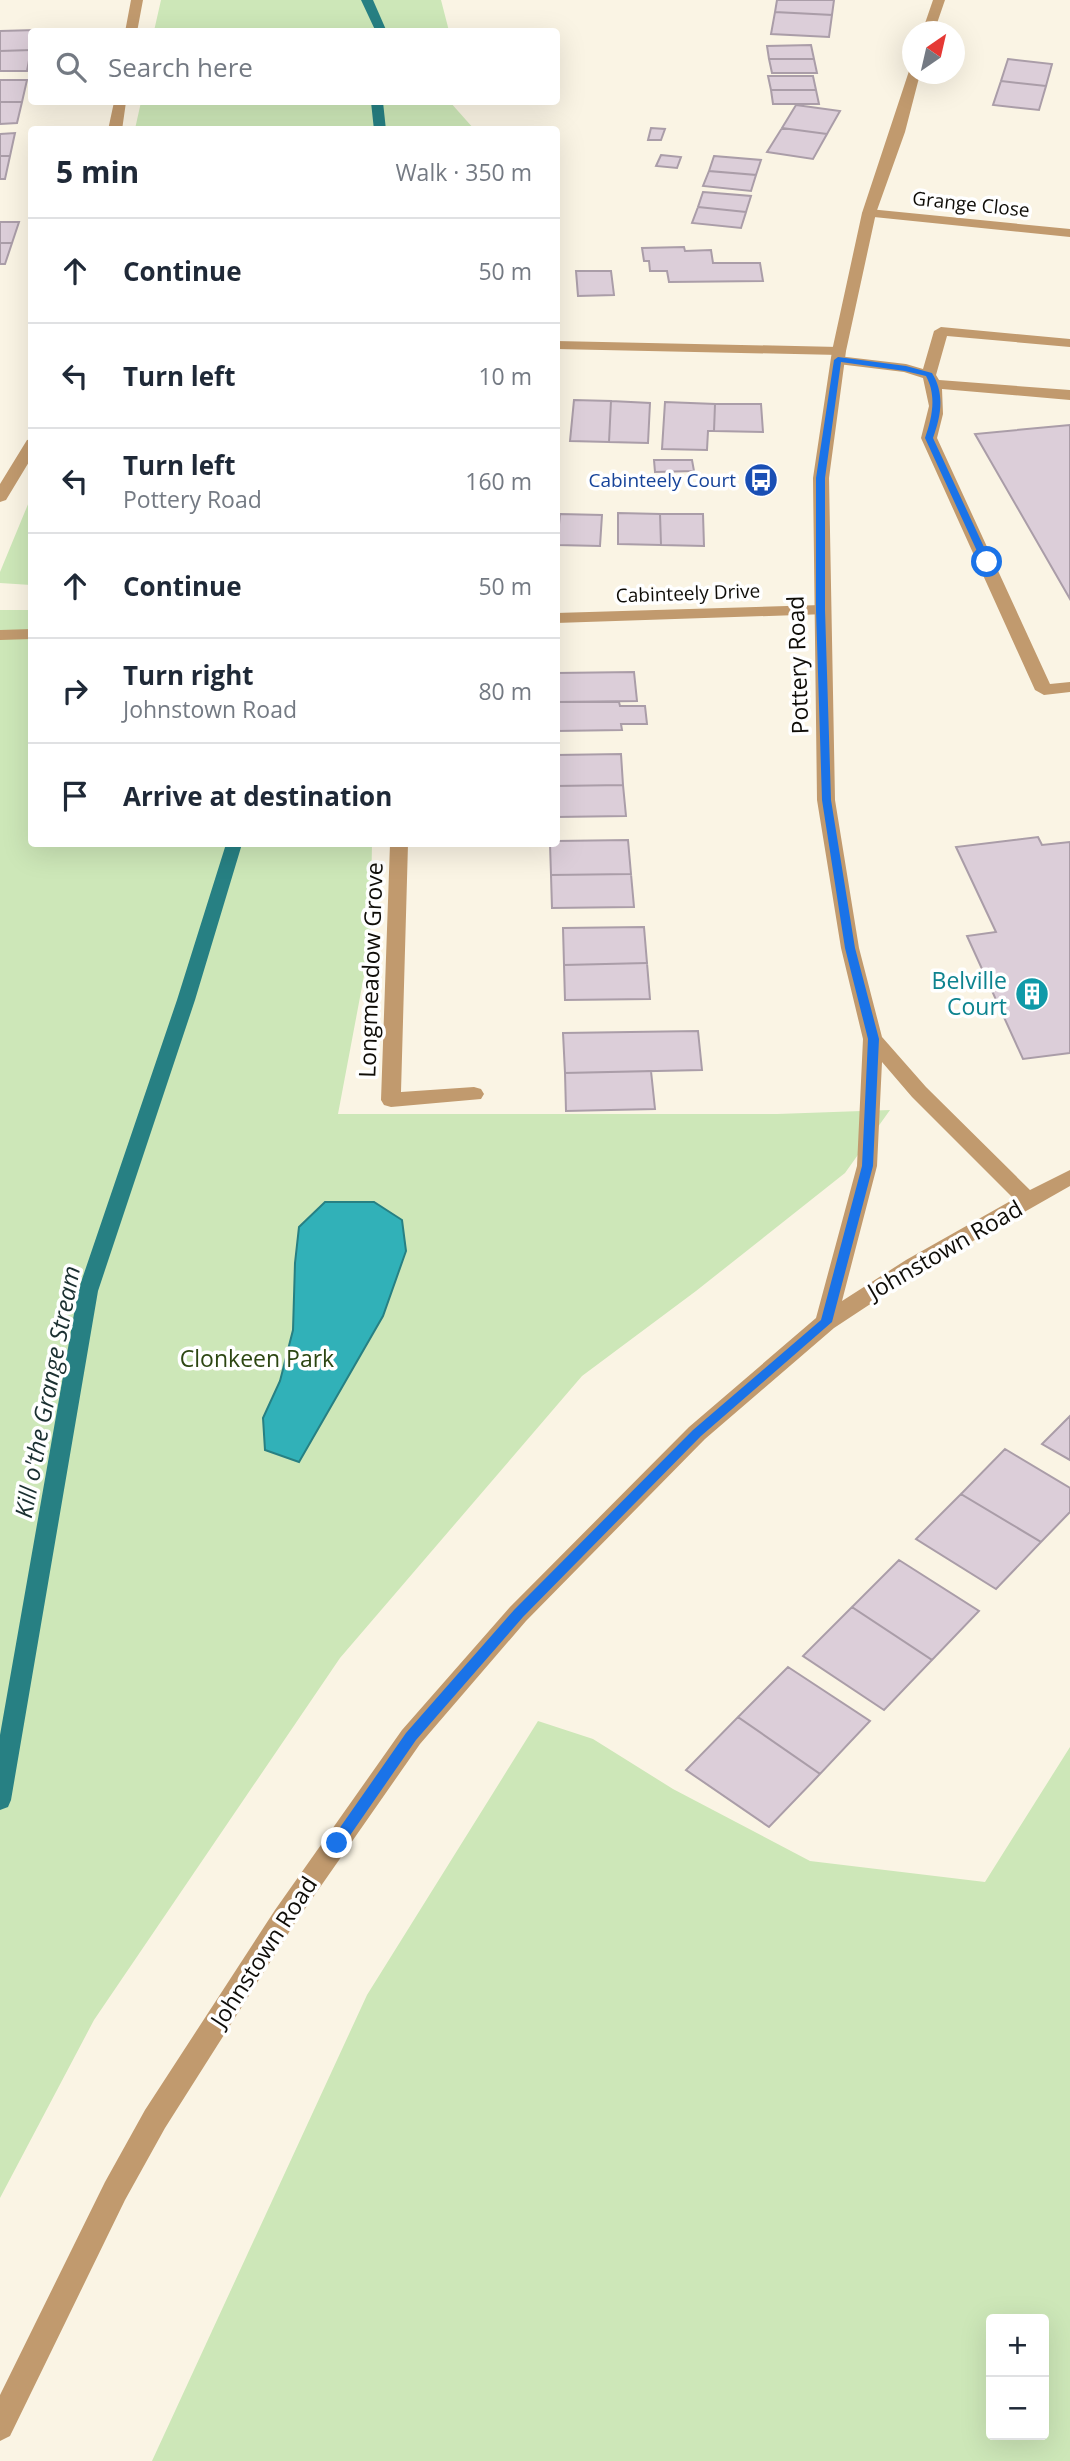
<!DOCTYPE html>
<html lang="en">
<head>
<meta charset="utf-8">
<style>
  :root { --surface:#fff; --page:#f6f6f7; --text:#1f2937; --muted:#747a83; --line:#e0e1e3 }
  body { margin:0; font-family:"Open Sans",sans-serif; background:var(--page); color:var(--text) }
  .controls { position:absolute; right:21px; bottom:21px; display:grid; overflow:hidden; border-radius:7px; box-shadow:0 7px 28px #0002 }
  .controls button { width:63px; height:63px; display:grid; place-items:center; padding:0; border:0; border-bottom:2px solid var(--line); background:var(--surface); color:var(--text); font:35px sans-serif }
  .compass { position:absolute; left:902px; top:21px; width:63px; height:63px; border-radius:50%; background:var(--surface); box-shadow:0 7px 28px #0002; rotate:34deg }
  .stop { position:absolute; width:21px; height:21px; margin:-16px; border:5px solid #1a73e8; border-radius:50%; background:#fff }
  .stop.end { background:#1a73e8; border-color:#fff; box-shadow:0 2px 7px #0008 }
  .list { margin:0; padding:0; list-style:none }
  h2 { display:flex; justify-content:space-between; align-items:center; height:91px; margin:0; padding:0 28px; font-size:30px }
  h2 small { font-size:23px; font-weight:400; color:var(--muted) }
  .list li { display:grid; grid-template-columns:46px 1fr auto; gap:21px; align-items:center; box-sizing:border-box; height:105px; padding:0 28px; border-top:2px solid var(--line) }
  .list b { display:block; font-size:26px; white-space:nowrap }
  .list p { margin:0; font-size:23px; white-space:nowrap; color:var(--muted) }
  .list em { font-size:23px; font-style:normal; color:var(--muted) }
  .icon { flex:none; width:38px; height:38px; fill:none; stroke:currentColor; stroke-width:2; stroke-linecap:round; stroke-linejoin:round }
  .map { position:relative; flex:none; width:1070px; height:2461px; overflow:hidden }
  .search { position:absolute; background:var(--surface); box-shadow:0 7px 28px #0002; left:28px; top:28px; width:532px; height:77px; display:flex; align-items:center; gap:18px; box-sizing:border-box; padding:0 24px; border-radius:7px; color:var(--muted); font-size:26px }
  .panel { position:absolute; background:var(--surface); box-shadow:0 7px 28px #0002; left:28px; top:126px; width:532px; height:721px; border-radius:7px }
  .map>svg:first-child { display:block }
  .green { fill:#cde7b8; fill-rule:evenodd }
  .water { fill:#31b1b8; stroke:#278083; stroke-width:2 }
  .lines { fill:none; stroke-linecap:round; stroke-linejoin:round }
  .stream { fill:#278083; fill-rule:evenodd }
  .building { fill:#dcced9; stroke:#aa9da8; stroke-width:2 }
  .service { fill:#c19a6e; fill-rule:evenodd }
  .minor { fill:#c19a6e; fill-rule:evenodd }
  .tertiary { fill:#c19a6e; fill-rule:evenodd }
  .route { fill:#1a73e8 }
  .labels { text-anchor:middle; stroke-width:7; stroke-linejoin:round; paint-order:stroke }
  .far-street-label { font-size:19px; fill:#0f0d08; stroke:#fff }
  .far-transit-label { font-size:19px; fill:#164399; stroke:#fff; text-anchor:end }
  .street-label { font-size:23px; fill:#0f0d08; stroke:#fff }
  .culture-label { font-size:23px; fill:#0d838f; stroke:#fff; text-anchor:end }
  .park-label { font-size:23px; fill:#2d4612; stroke:#fff }
  .water-label { font-size:24px; font-style:italic; fill:#1a2f30; stroke:#fff }
</style>
</head>
<body>
<div class="map">
<svg width="1070" height="2461" viewBox="0 0 1070 2461">
  <rect width="100%" height="100%" fill="#faf4e4"/>
  <path class="green" d="M161,0H441L449,31H154Z
    M141,102H450L474,129H135Z
    M31,497V585L0,583V572Z
    M0,610H31L32,844H372L370,944L338,1114H777L890,1110L845,1173L696,1291L582,1376L340,1658L94,2020L0,2198Z
    M538,1721L593,1739L673,1789L810,1861L985,1882L1070,1747V2461H152L367,1995ZM991,2319H1044V2435H991Z"/>
  <path class="water" d="M325,1202H374L402,1220L406,1251L383,1316L299,1462L265,1450L263,1418L280,1381L293,1330L295,1263L299,1227Z"/>
  <g class="lines">
    <path class="stream" d="M361,0H373L387,32H376Z
      M371,102H383L386,130H374Z
      M226,844H242L195,1000L98,1291L11,1800L8,1807L0,1810V1735L78,1291L177,1000Z"/>
  </g>
  <path class="building" d="M777,0H834L832,15L775,12Z
    M775,12L832,15L829,37L771,34Z
    M36,30L32,32L31,50L0,51V31Z
    M811,45L814,59H769L767,46Z
    M31,50L27,71H0V51Z
    M769,59H814L817,73H772Z
    M1008,59L1052,64L1046,86L1001,81Z
    M768,76H813L816,90H771Z
    M0,80H27L22,102H0Z
    M1001,81L1046,86L1039,110L993,105Z
    M771,90H816L819,104H773Z
    M0,102H22L17,123L0,124Z
    M796,105L840,111L827,134L782,128Z
    M651,128L665,129L661,140H648Z
    M782,128L827,134L813,159L767,152Z
    M15,133L10,156H0V134Z
    M661,155L681,157L677,168L656,166Z
    M0,156H10L5,179H0Z
    M714,156L761,160L756,175L709,171Z
    M709,171L756,175L751,191L703,186Z
    M703,192L751,196L746,212L698,207Z
    M698,207L746,212L741,228L692,223Z
    M0,222H19L12,243H0Z
    M0,243H12L5,264H0Z
    M684,247L685,251L711,250L713,263H760L763,281L669,282L667,271H650L649,261H644L642,248Z
    M576,271H611L614,295L578,296Z
    M574,400L611,401L609,442L570,441Z
    M611,401L650,403L648,443L609,442Z
    M665,402L715,404L714,431H708L707,450L662,449Z
    M715,404H761L763,432L714,431Z
    M1070,425V599L975,434Z
    M654,460H692L694,471L655,472Z
    M618,513L660,514L661,545L618,544Z
    M560,514L602,515L600,546L557,545Z
    M660,514H703L704,546L661,545Z
    M634,672L637,701L556,702V673Z
    M556,702H619L620,706H645L647,724H621L622,730L556,731Z
    M621,754L623,785L556,786V755Z
    M623,785L626,816L556,817V786Z
    M1038,837L1042,845L1070,842V1053L1023,1059L967,936L996,932L956,847Z
    M628,840L631,874L551,875L550,844H556V841Z
    M631,874L634,907L552,908L551,875Z
    M644,927L647,963L564,965L563,928Z
    M647,963L650,999L565,1000L564,965Z
    M698,1031L702,1070L565,1073L563,1033Z
    M651,1071L655,1109L566,1111L565,1073Z
    M1070,1416V1460L1042,1444Z
    M1005,1449L1070,1488V1512L1041,1542L961,1494Z
    M961,1494L1041,1542L996,1589L916,1539Z
    M899,1560L979,1611L932,1660L852,1607Z
    M852,1607L932,1660L884,1710L803,1656Z
    M788,1667L870,1721L820,1774L738,1717Z
    M738,1717L820,1774L769,1827L686,1770Z"/>
  <g class="lines">
    <path class="service" d="M941,327L1070,339V347L947,336L936,375L939,380L1070,390V400L942,389L943,414L937,438L1050,684L1070,682V692L1044,695L1035,690L921,438L929,406L923,378L904,372L838,364L831,360L838,356L906,364L923,369L934,331Z"/>
    <path class="minor" d="M131,0H143L137,32H125Z
      M114,102H126L122,130H108Z
      M869,209L1070,229V237L864,216L862,213Z
      M556,341L839,347L846,351L839,355L556,349Z
      M32,439V457L6,500L0,502V484L27,440Z
      M821,605L829,610L827,614L556,623V613Z
      M32,629V639L0,640V630Z
      M390,844H408L401,1092L474,1087L481,1089L484,1094L481,1099L391,1107L384,1105L381,1100Z"/>
    <path class="tertiary" d="M933,0H945L934,32H922Z
      M909,71L920,74L905,132L876,213L846,351L829,478L835,800L859,948L882,1037L926,1087L1030,1190L1070,1170V1186L922,1270L834,1328L705,1439L526,1621L420,1744L293,1926L165,2128L125,2200L10,2436L0,2441V2395L105,2182L145,2110L275,1910L402,1730L510,1607L689,1427L816,1318L857,1166L863,1039L841,948L817,800L813,478L832,351L862,213ZM882,1062L912,1097L1014,1199L906,1260L842,1301L877,1166Z"/>
  </g>
  <path class="route" d="M838,357L906,366L932,373C945,394 941,416 933,438L991,562L987,564L982,562L925,438C932,418 937,396 926,376L905,371L841,362L825,478V610L831,800L855,948L879,1039L873,1166L832,1322L701,1436L523,1617L416,1740L342,1847H332V1839L406,1733L514,1610L693,1430L821,1320L862,1166L868,1039L845,948L822,800L816,610V478L834,360Z"/>
  <defs>
    <g id="bus-disc" transform="scale(1.75)"><circle r="9.5" fill="#1a4fb4" stroke="#fff"/><path d="M-5-6H5V4H4V6H2V4H-2V6H-4V4H-5ZM-3.5-4V0h7V-4ZM-3.5 1.2v1.5H-2V1.2ZM2 1.2v1.5H3.5V1.2Z" fill="#fff"/></g>
    <g id="building-disc" transform="scale(1.75)"><circle r="9.5" fill="#0f9aa8" stroke="#fff"/><path d="M-4-6H4V6H1V3H-1V6H-4ZM-2.5-4.3h1.7v1.8h-1.7ZM.8-4.3h1.7v1.8H.8ZM-2.5-1h1.7V.8h-1.7ZM.8-1h1.7V.8H.8Z" fill="#fff"/></g>
  </defs>
  <g fill-rule="evenodd">
    <use href="#bus-disc" x="761" y="480"/>
    <use href="#building-disc" x="1032" y="994"/>
  </g>
  <g class="labels">
    <g class="far-street-label">
      <text transform="translate(971 204) rotate(6)" y="7">Grange Close</text>
      <text transform="translate(688 593) rotate(-2)" y="7">Cabinteely Drive</text>
    </g>
    <g class="far-transit-label">
      <text x="736" y="487">Cabinteely Court</text>
    </g>
    <g class="street-label">
      <text transform="translate(798 665) rotate(-92)" y="8">Pottery Road</text>
      <text transform="translate(371 970) rotate(-88)" y="8">Longmeadow Grove</text>
      <text transform="translate(945 1250) rotate(-30)" y="8">Johnstown Road</text>
      <text transform="translate(264 1952) rotate(-57)" y="8">Johnstown Road</text>
    </g>
    <g class="culture-label">
      <text x="1007" y="989">Belville<tspan x="1007" dy="26">Court</tspan></text>
    </g>
    <g class="park-label">
      <text x="257" y="1367">Clonkeen Park</text>
    </g>
    <g class="water-label">
      <text transform="translate(48 1392) rotate(-79)" y="8">Kill o'the Grange Stream</text>
    </g>
  </g>
</svg>
<div class="controls">
<button>+</button>
<button>−</button>
</div>
<svg class="compass" viewBox="-18 -18 36 36"><path d="M0-13l5 13h-10z" fill="#e53935"/><path d="M0 13l5-13h-10z" fill="#747a83"/></svg>
<div class="stop" style="left:987px;top:562px"></div>
<div class="stop end" style="left:337px;top:1843px"></div>
<div class="search"><svg class="icon" aria-label="search" viewBox="0 0 24 24"><circle cx="10" cy="10" r="6"/><path d="M15 15l6 6"/></svg>Search here</div>
<section class="panel">
<h2>5 min<small>Walk · 350 m</small></h2>
<ul class="list">
<li><svg class="icon" aria-label="ahead" viewBox="0 0 24 24"><path d="M12 20V5M6 11l6-6 6 6"/></svg><div><b>Continue</b></div><em>50 m</em></li>
<li><svg class="icon" aria-label="left" viewBox="0 0 24 24"><path d="M17 20v-9H6M10 6l-5 5 5 5"/></svg><div><b>Turn left</b></div><em>10 m</em></li>
<li><svg class="icon" aria-label="left" viewBox="0 0 24 24"><path d="M17 20v-9H6M10 6l-5 5 5 5"/></svg><div><b>Turn left</b><p>Pottery Road</p></div><em>160 m</em></li>
<li><svg class="icon" aria-label="ahead" viewBox="0 0 24 24"><path d="M12 20V5M6 11l6-6 6 6"/></svg><div><b>Continue</b></div><em>50 m</em></li>
<li><svg class="icon" aria-label="right" viewBox="0 0 24 24"><path d="M7 20v-9h11M14 6l5 5-5 5"/></svg><div><b>Turn right</b><p>Johnstown Road</p></div><em>80 m</em></li>
<li><svg class="icon" aria-label="arrive" viewBox="0 0 24 24"><path d="M6 21V4h12l-3 4 3 4H6"/></svg><div><b>Arrive at destination</b></div></li>
</ul>
</section>
</div>
</body>
</html>
